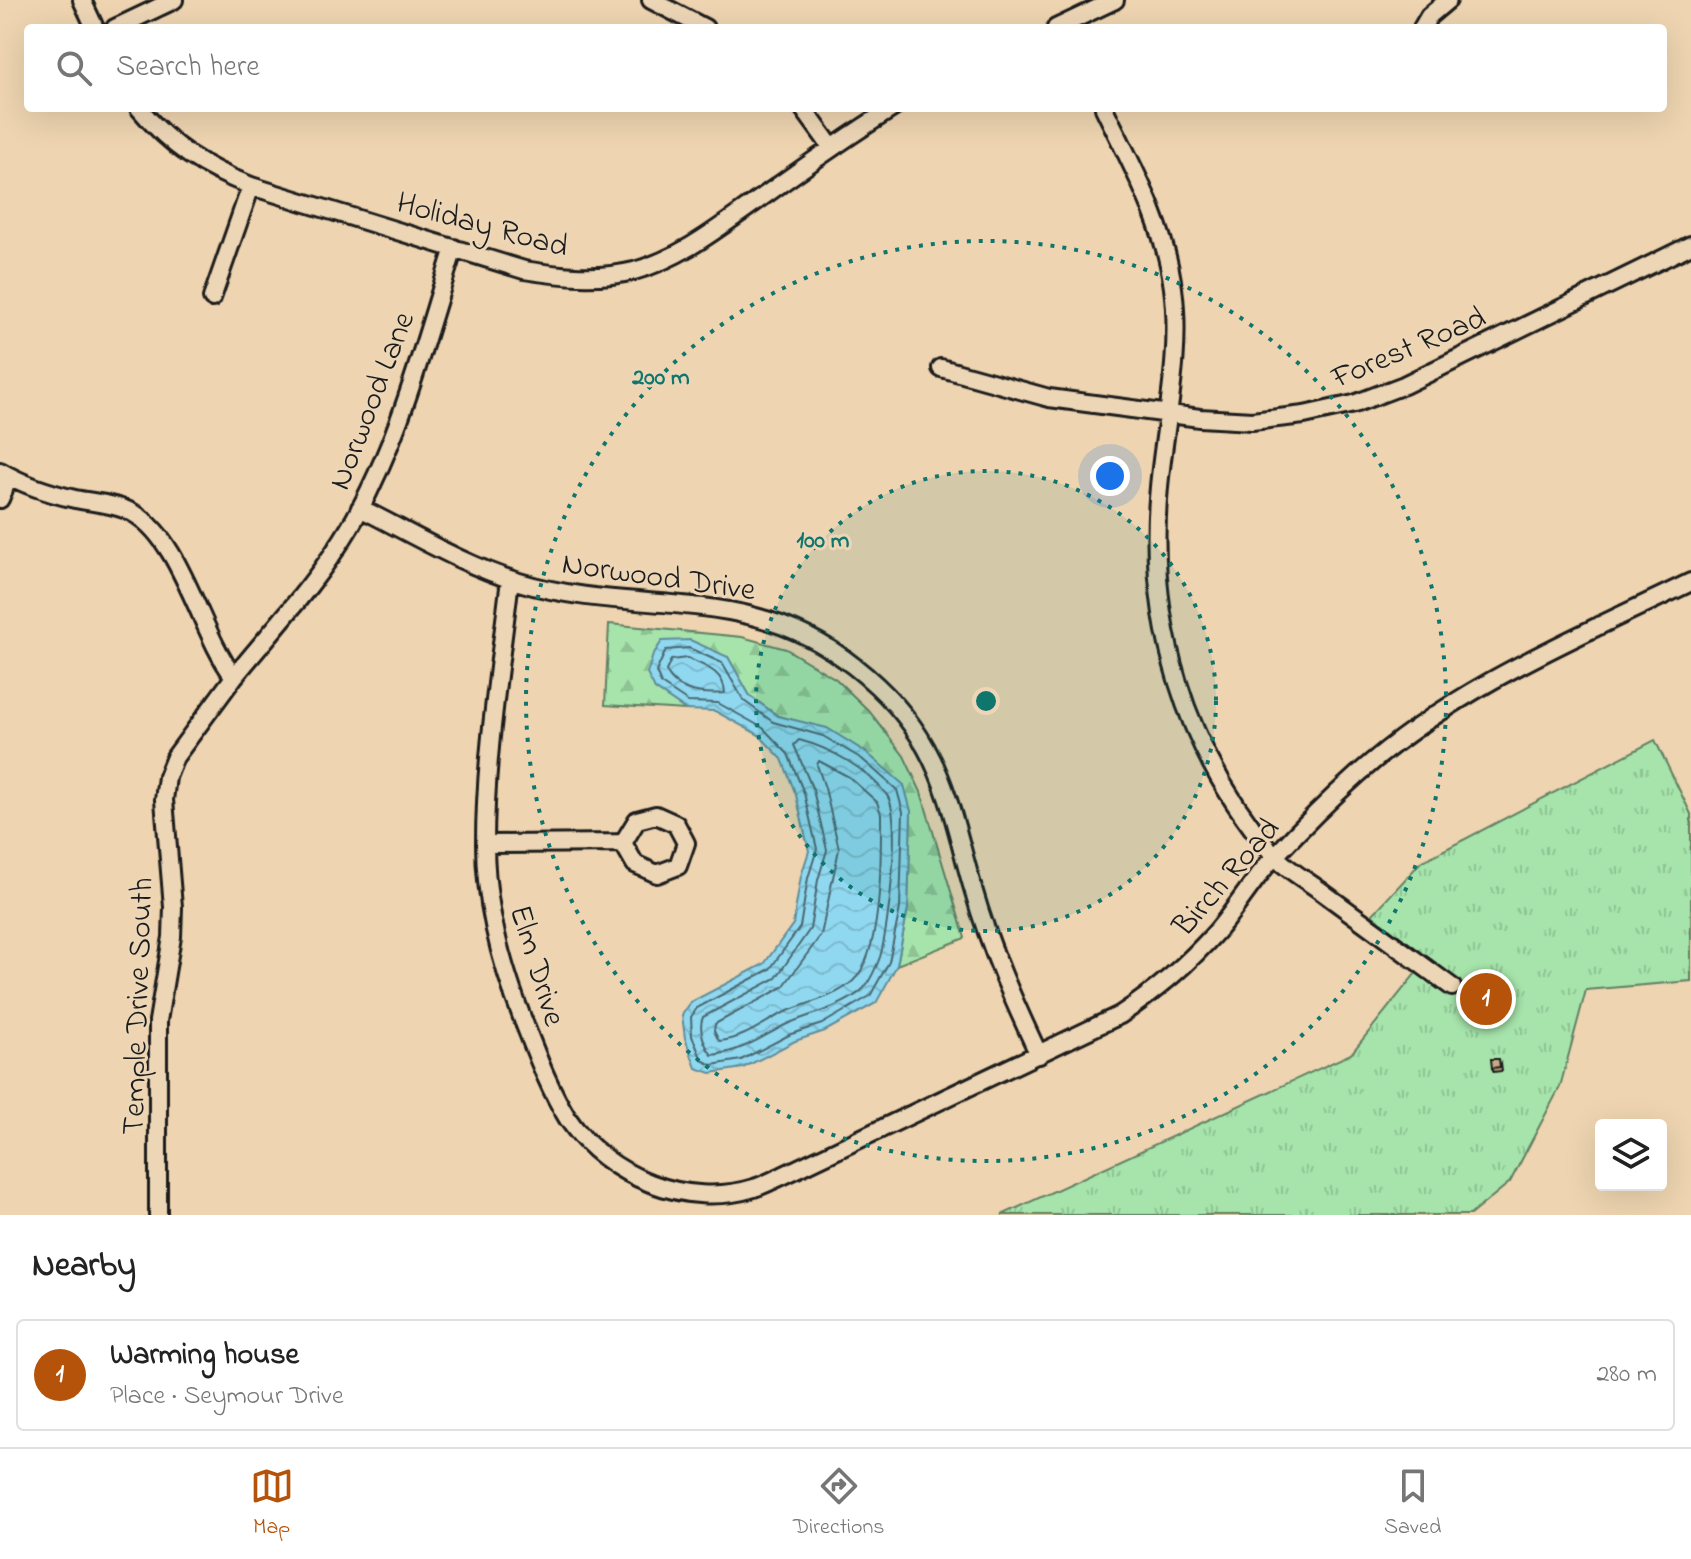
<!DOCTYPE html>
<html lang="en">
<head>
<meta charset="utf-8">
<style>
  :root { --surface:#fff; --page:#f2f2f2; --text:#222; --muted:#767676; --line:#e0e0e0; --accent:#b45309 }
  body { margin:0; font-family:"Indie Flower",sans-serif; background:var(--page); color:var(--text) }
  .controls { position:absolute; right:24px; bottom:24px; display:grid; overflow:hidden; border-radius:8px; box-shadow:0 8px 32px #0002 }
  .controls button { width:72px; height:72px; display:grid; place-items:center; padding:0; border:0; border-bottom:2px solid var(--line); background:var(--surface); color:var(--text); font:40px sans-serif }
  .you { position:absolute; left:1110px; top:476px; width:28px; height:28px; margin:-20px; border:6px solid #fff; border-radius:50%; background:#1a73e8; box-shadow:0 0 0 12px #1a73e833 }
  .badge { display:grid; place-items:center; width:52px; height:52px; border-radius:50%; background:var(--accent); color:#fff; font-size:26px; font-weight:700 }
  .pin { position:absolute; translate:-50% -50%; border:4px solid #fff; box-shadow:0 2px 8px #0006 }
  .list { margin:0; padding:0; list-style:none }
  h2 { display:flex; justify-content:space-between; align-items:center; height:104px; margin:0; padding:0 32px; font-size:34px }
  h2 small { font-size:26px; font-weight:400; color:var(--muted) }
  .list li { display:grid; grid-template-columns:52px 1fr auto; gap:24px; align-items:center; box-sizing:border-box; height:112px; margin:0 16px 16px; padding:0 16px; border:2px solid var(--line); border-radius:8px }
  .list b { display:block; font-size:30px; white-space:nowrap }
  .list p { margin:0; font-size:26px; white-space:nowrap; color:var(--muted) }
  .list em { font-size:26px; font-style:normal; color:var(--muted) }
  .icon { flex:none; width:44px; height:44px; fill:none; stroke:currentColor; stroke-width:2; stroke-linecap:round; stroke-linejoin:round }
  .map { position:relative; flex:none; width:1691px; height:1215px; overflow:hidden }
  .search { position:absolute; background:var(--surface); box-shadow:0 8px 32px #0002; left:24px; right:24px; top:24px; height:88px; display:flex; align-items:center; gap:20px; box-sizing:border-box; padding:0 28px; border-radius:8px; color:var(--muted); font-size:30px }
  .sheet { height:232px; background:var(--surface) }
  nav { display:flex; justify-content:space-around; align-items:center; box-sizing:border-box; height:112px; border-top:2px solid var(--line); background:var(--surface); font-size:22px; color:var(--muted) }
  nav a { display:grid; justify-items:center; gap:4px }
  nav .on { color:var(--accent) }
  .map>svg:first-child { display:block }
  .forest { fill:url(#forest-firs); stroke:#618064; stroke-width:2 }
  .park { fill:url(#park-tufts); stroke:#618064; stroke-width:2 }
  .water { fill:url(#water-waves); stroke:#618d9b; stroke-width:2 }
  .lines { fill:none; stroke-linecap:round; stroke-linejoin:round }
  .shore { stroke:#4a6771; stroke-width:2 }
  .minor-casing { stroke:#1c1c1c; stroke-width:22 }
  .minor { stroke:#edd6b6; stroke-width:16 }
  .wall { fill:#aa9273; stroke:#1c1c1c; stroke-width:2 }
  .shaded-wall { fill:#8b775e; stroke:#1c1c1c; stroke-width:2 }
  .building { fill:#c6aa86; stroke:#1c1c1c; stroke-width:2 }
  .ring { fill:none; stroke:#0f766e; stroke-width:4; stroke-dasharray:4 8 }
  .labels { text-anchor:middle; stroke-width:6; stroke-linejoin:round; paint-order:stroke }
  .street-label { font-size:32px; fill:#1c1c1c; stroke:#edd6b6 }
  .centre { fill:#0f766e; stroke:#edd6b6; stroke-width:4 }
  .ring-label { font-size:24px; text-anchor:middle; font-weight:bold; fill:#0f766e; stroke:#edd6b6; stroke-width:6; stroke-linejoin:round; paint-order:stroke }
</style>
</head>
<body>
<div class="map">
<svg width="1691" height="1215" viewBox="0 0 1691 1215">
  <defs>
    <pattern id="forest-firs" width="22" height="20" patternUnits="userSpaceOnUse" patternTransform="scale(2)"><rect width="22" height="20" fill="#a6e4ab"/><path d="M5 1l3.5 6h-7zM16 11l3.5 6h-7z" fill="#8ec393"/></pattern>
    <pattern id="park-tufts" width="24" height="20" patternUnits="userSpaceOnUse" patternTransform="scale(2)"><rect width="24" height="20" fill="#a6e4ab"/><path d="M3 7l-1-3M5 7V3M7 7l1-3M15 17l-1-3M17 17v-4M19 17l1-3" fill="none" stroke="#8ec393"/></pattern>
    <pattern id="water-waves" width="16" height="10" patternUnits="userSpaceOnUse" patternTransform="scale(2)"><rect width="16" height="10" fill="#8fd8f0"/><path d="M0 5q4-4 8 0t8 0" fill="none" stroke="#7bb9cd"/></pattern>
  </defs>
  <rect width="100%" height="100%" fill="#eed4b0"/>
  <filter id="ink" filterUnits="userSpaceOnUse"><feTurbulence type="fractalNoise" baseFrequency=".0125" numOctaves="2"/><feDisplacementMap in="SourceGraphic" scale="16" xChannelSelector="R" yChannelSelector="G"/><feConvolveMatrix kernelMatrix="1 2 1 2 8 2 1 2 1" color-interpolation-filters="sRGB"/></filter>
  <g filter="url(#ink)">
    <path class="forest" d="M609,624L742,637L786,649L836,679L869,711L904,756L921,792L965,938L897,965L908,908L911,811L867,753L827,729L778,716L750,696L728,657L655,689L686,710L605,705Z"/>
    <path class="park" d="M1655,740L1691,814V981L1586,990L1560,1087L1510,1182L1470,1215H1002L1351,1054L1428,958L1372,915L1421,862Z"/>
    <path class="water" d="M690,640L728,657L750,696L778,716L827,728L867,753L904,785L911,811L908,908L897,965L876,1003L825,1031L795,1041L743,1068L711,1073L696,1068L685,1038L682,1015L691,1002L764,964L793,924L801,876L809,851L796,795L782,759L759,735L715,711L686,710L655,689L647,674L653,655L662,641Z"/>
    <g class="lines">
      <path class="shore" d="M689,648L722,663L744,701L773,722L823,736L862,759L897,790L903,812L900,908L889,962L870,996L822,1024L791,1034L741,1060L712,1065L702,1060L692,1036L691,1017L697,1008L770,969L800,927L808,878L817,849L804,793L788,754L763,728L718,703L688,702L661,684L656,672L666,650Z
        M687,658C704,666 724,671 725,693C705,695 676,693 666,671L671,660Z
        M799,740C830,748 866,768 886,794C903,814 888,931 880,957C877,966 869,983 863,989C845,1007 806,1015 785,1025C760,1038 741,1052 712,1055C704,1045 698,1028 703,1017L776,978L810,929L818,880L827,850L813,790L794,745Z
        M819,761L849,777L877,802L881,814C881,853 883,954 853,981C833,999 804,1003 781,1014C760,1025 743,1039 719,1041L714,1031L715,1024L783,987L821,935L839,849L825,788L817,765Z"/>
      <g class="minor-casing">
        <path id="minor" d="M82,0L95,28
          M651,0L705,28
          M115,28L174,0
          M1056,28L1115,0
          M1422,28L1429,16L1448,0
          M139,108C172,148 203,167 251,186L524,270C561,276 597,280 634,271C682,258 721,226 761,198C804,167 848,136 893,108
          M803,108L832,148
          M1104,108C1132,166 1165,224 1173,288C1182,355 1165,421 1159,487C1146,622 1184,749 1272,853C1285,869 1308,881 1325,894C1367,925 1409,956 1452,987
          M212,298L251,186
          M941,368L1049,398L1200,418L1252,421L1304,415L1354,404L1404,385L1691,245
          M0,471C24,485 48,493 75,499C95,503 118,504 135,514C182,542 200,632 234,677L175,757L167,777L164,800L173,907L172,937L158,1021V1215
          M0,499L9,477
          M360,508C412,534 463,565 519,582C638,618 748,581 855,667C883,689 909,717 926,748C951,793 959,843 974,892C990,948 1014,1002 1039,1055
          M510,579C500,666 485,755 485,844C485,904 501,964 523,1020C536,1053 549,1089 568,1119C607,1177 687,1209 754,1188C764,1185 773,1180 782,1176L1120,1015C1156,991 1187,965 1216,932C1237,908 1253,879 1275,856C1301,828 1329,800 1357,775C1454,688 1575,638 1691,582
          M234,677C274,628 318,581 350,527C400,441 424,342 454,248
          M485,844L623,843L635,864L657,874L678,866L686,843L676,824L656,815L637,820L623,843"/>
      </g>
      <use href="#minor" class="minor"/>
    </g>
    <path class="wall" d="M1471,991L1498,997L1488,1011L1474,1000Z
      M1501,1063L1502,1071L1494,1072L1492,1068Z"/>
    <path class="shaded-wall" d="M1495,989L1498,997L1488,1011L1485,1003Z"/>
    <path class="building" d="M1481,978L1495,989L1485,1003L1471,991Z
      M1491,1059H1499L1500,1067L1492,1068Z"/>
  </g>
  <circle cx="986" cy="701" r="230" fill="#0f766e" fill-opacity=".12"/>
  <g class="ring">
    <circle cx="986" cy="701" r="230"/>
    <circle cx="986" cy="701" r="460"/>
  </g>
  <g class="labels">
    <g class="street-label">
      <text transform="translate(483 223) rotate(15)" y="11">Holiday Road</text>
      <text transform="translate(1408 346) rotate(-23)" y="11">Forest Road</text>
      <text transform="translate(370 400) rotate(-69)" y="11">Norwood Lane</text>
      <text transform="translate(659 575) rotate(8)" y="11">Norwood Drive</text>
      <text transform="translate(1225 876) rotate(-49)" y="11">Birch Road</text>
      <text transform="translate(539 965) rotate(73)" y="11">Elm Drive</text>
      <text transform="translate(136 1006) rotate(-88)" y="11">Temple Drive South</text>
    </g>
  </g>
  <circle cx="986" cy="701" r="12" class="centre"/>
  <g class="ring-label">
    <text x="661" y="384">200 m</text>
    <text x="823" y="547">100 m</text>
  </g>
</svg>
<div class="controls">
<button><svg class="icon" aria-label="layers" viewBox="0 0 24 24"><path d="M12 4l9 5-9 5-9-5zM3 14l9 5 9-5"/></svg></button>
</div>
<div class="you"></div>
<div class="pin badge" style="left:1486px;top:999px">1</div>
<div class="search"><svg class="icon" aria-label="search" viewBox="0 0 24 24"><circle cx="10" cy="10" r="6"/><path d="M15 15l6 6"/></svg>Search here</div>
</div>
<section class="sheet">
<h2>Nearby<small></small></h2>
<ul class="list">
<li><span class="badge">1</span><div><b>Warming house</b><p>Place · Seymour Drive</p></div><em>280 m</em></li>
</ul>
</section>
<nav>
<a class="on"><svg class="icon" aria-label="map" viewBox="0 0 24 24"><path d="M3 6l6-2 6 2 6-2v14l-6 2-6-2-6 2zM9 4v14M15 6v14"/></svg>Map</a>
<a><svg class="icon" aria-label="directions" viewBox="0 0 24 24"><path d="M12 3l9 9-9 9-9-9zM9 14v-3h6M13 9l2 2-2 2"/></svg>Directions</a>
<a><svg class="icon" aria-label="saved" viewBox="0 0 24 24"><path d="M7 4h10v16l-5-4-5 4z"/></svg>Saved</a>
</nav>
</body>
</html>
